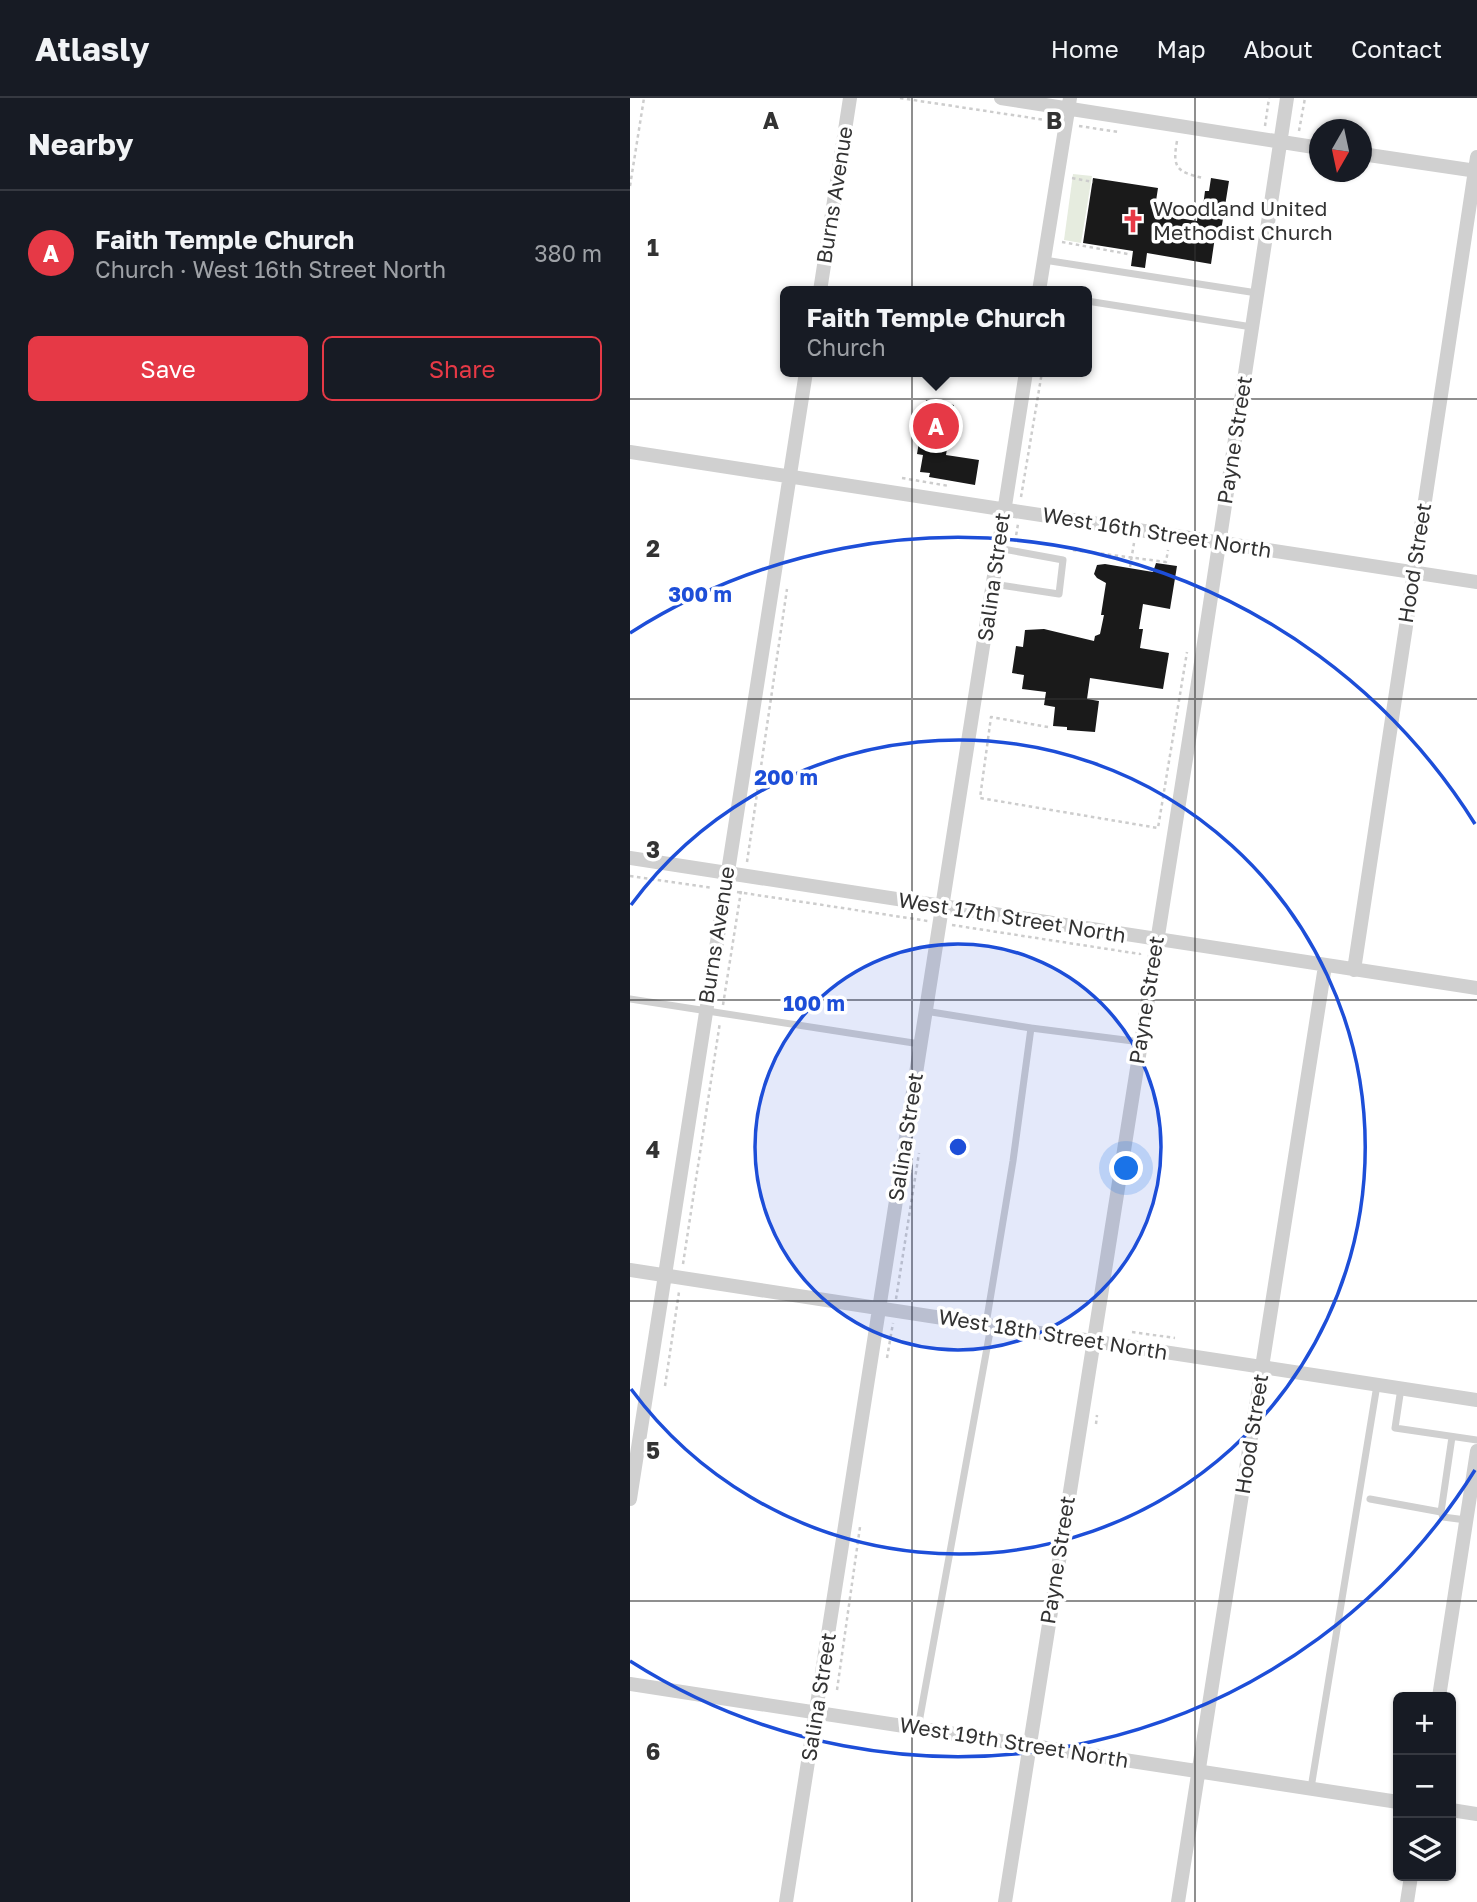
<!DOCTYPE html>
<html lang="en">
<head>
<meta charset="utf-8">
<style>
  :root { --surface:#171b24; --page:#20242c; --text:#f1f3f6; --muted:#9ea1a6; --line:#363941; --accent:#e63946 }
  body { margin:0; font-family:"Golos Text",sans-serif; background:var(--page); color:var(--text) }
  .controls { position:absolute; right:21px; bottom:21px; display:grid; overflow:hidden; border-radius:10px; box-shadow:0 2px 5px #0004 }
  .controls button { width:63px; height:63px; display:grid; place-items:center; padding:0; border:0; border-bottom:2px solid var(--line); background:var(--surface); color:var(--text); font:35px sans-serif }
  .compass { position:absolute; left:679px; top:21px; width:63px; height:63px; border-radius:50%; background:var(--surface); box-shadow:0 2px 5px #0004; rotate:189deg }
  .you { position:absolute; left:497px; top:1071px; width:24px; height:24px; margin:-18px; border:5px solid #fff; border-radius:50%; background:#1a73e8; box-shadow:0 0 0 10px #1a73e833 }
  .badge { display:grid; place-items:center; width:46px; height:46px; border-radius:50%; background:var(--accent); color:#fff; font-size:23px; font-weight:700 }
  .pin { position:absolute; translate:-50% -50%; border:4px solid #fff; box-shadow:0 2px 7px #0006 }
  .popup { position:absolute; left:150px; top:188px; width:312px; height:91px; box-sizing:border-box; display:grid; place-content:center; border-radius:10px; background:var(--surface); filter:drop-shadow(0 2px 5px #0005); font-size:23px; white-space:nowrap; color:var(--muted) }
  .popup b { font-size:26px; color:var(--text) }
  .popup::after { content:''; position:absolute; left:50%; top:100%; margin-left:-14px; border:14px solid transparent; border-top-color:var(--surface) }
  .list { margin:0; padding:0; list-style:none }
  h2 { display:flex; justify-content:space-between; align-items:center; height:91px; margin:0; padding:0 28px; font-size:30px }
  h2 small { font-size:23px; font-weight:400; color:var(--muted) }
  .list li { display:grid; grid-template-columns:46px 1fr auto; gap:21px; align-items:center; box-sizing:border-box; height:126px; padding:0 28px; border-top:2px solid var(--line) }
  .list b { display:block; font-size:26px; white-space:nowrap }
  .list p { margin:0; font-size:23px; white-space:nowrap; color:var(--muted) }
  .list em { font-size:23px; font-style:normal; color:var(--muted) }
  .actions { display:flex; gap:14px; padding:21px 28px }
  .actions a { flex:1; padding:16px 0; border:2px solid var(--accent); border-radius:10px; text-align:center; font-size:24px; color:var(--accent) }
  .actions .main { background:var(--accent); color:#fff }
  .icon { flex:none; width:38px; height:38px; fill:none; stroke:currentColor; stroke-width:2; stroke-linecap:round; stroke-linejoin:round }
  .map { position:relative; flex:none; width:847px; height:1804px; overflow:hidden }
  header { display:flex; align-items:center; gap:42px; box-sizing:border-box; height:98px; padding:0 35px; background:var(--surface); border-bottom:2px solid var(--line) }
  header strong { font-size:33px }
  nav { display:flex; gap:38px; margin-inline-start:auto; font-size:24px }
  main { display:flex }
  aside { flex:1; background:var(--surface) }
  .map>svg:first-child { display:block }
  .green { fill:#e6ecdf }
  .building { fill:#1a1a1a }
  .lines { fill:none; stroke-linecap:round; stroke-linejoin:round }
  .path { stroke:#cdcdcd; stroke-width:2.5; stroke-dasharray:3.5 3.5; stroke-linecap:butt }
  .service { stroke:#d0d0d0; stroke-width:7 }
  .minor { stroke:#d0d0d0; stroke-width:14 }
  .grid { fill:none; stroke:#333; stroke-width:2; stroke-opacity:0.55 }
  .ring { fill:none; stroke:#1d4ed8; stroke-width:3.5 }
  .labels { text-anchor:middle; stroke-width:7; stroke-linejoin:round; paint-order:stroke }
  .street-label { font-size:21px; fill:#333; stroke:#fff }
  .poi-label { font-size:21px; fill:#333; stroke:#fff; text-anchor:start }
  .grid-label { font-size:23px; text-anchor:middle; font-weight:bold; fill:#333; stroke:#fff; stroke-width:7; stroke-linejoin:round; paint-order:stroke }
  .centre { fill:#1d4ed8; stroke:#fff; stroke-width:3.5 }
  .ring-label { font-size:21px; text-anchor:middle; font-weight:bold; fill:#1d4ed8; stroke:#fff; stroke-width:7; stroke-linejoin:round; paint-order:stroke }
</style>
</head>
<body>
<header>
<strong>Atlasly</strong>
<nav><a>Home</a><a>Map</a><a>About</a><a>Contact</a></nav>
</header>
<main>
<aside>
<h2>Nearby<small></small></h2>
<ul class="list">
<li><span class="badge">A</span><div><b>Faith Temple Church</b><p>Church · West 16th Street North</p></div><em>380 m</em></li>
</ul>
<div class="actions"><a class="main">Save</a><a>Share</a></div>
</aside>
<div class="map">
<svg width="847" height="1804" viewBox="0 0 847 1804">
  <rect width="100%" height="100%" fill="#fff"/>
  <path class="green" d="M443,76L462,78L451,145L434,142Z"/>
  <path class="building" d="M463,80L528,90L524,116L567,123L568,116H572L575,93H579L581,80L599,83L591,133L586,132L581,166L517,155L515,170L501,168L503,153L453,145Z
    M296,302L324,307L316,357L349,362L345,387L299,379L300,375L290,374L293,357L287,356Z
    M526,465L547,468L540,511L513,506L509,531H513L510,550L539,555L533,591L460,580L457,601L469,603L465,634L437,632V629L423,628L425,609L414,607L416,594L392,591L394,577L382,575L386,548L393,549L395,532L414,531L464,543L465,538L470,536L474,517H471L476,485L467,480L464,476L467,467L475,466L523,474Z"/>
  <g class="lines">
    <path class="path" d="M270,0L422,23
      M449,28L488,34
      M635,28L639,0
      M669,33L675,0
      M547,43C542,70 547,74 573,80
      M442,80L463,84
      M0,88L14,0
      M432,144L498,156
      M272,380L319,388
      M391,399L412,274
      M385,444L388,426
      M443,452L536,464L538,452
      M500,469L504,445
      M418,629L361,619L350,700L528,730L557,554
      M117,764L157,491
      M0,778L83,790
      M107,794L298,823
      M322,827L510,856V857
      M93,907L111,793
      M53,1166L90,924
      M266,1201L289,1055
      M502,1234L545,1240
      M257,1260L263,1225
      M35,1288L49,1194
      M466,1326L467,1317
      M207,1592L230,1429"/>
    <path class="service" d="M414,162L627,195
      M457,203L622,229
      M363,486L429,496L433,462L368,450
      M0,901L290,946
      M295,913L401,930
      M356,1226L383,1063L401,930L511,944
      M771,1290L765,1330L847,1342
      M822,1339L811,1414L813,1419L836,1422
      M740,1401L811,1414
      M288,1630L361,1228
      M681,1690L747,1287"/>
    <path class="minor" d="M371,0L690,50
      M732,56L847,73
      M190,193L220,0
      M409,193L440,0
      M0,354L847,484
      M0,760L847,890
      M724,872L847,59
      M0,1172L847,1302
      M0,1401L176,274
      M0,1586L768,1704
      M809,1599L847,1353
      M821,1712L847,1716
      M156,1804L396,274
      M375,1804L565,604L657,0
      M548,1804L695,868
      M777,1804L781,1778"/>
  </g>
  <path class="grid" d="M282,0V1804M565,0V1804M0,301H847M0,601H847M0,902H847M0,1203H847M0,1503H847"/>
  <circle cx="328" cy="1049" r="203" fill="#1d4ed8" fill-opacity=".12"/>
  <g class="ring">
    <circle cx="328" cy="1049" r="203"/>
    <path d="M1 807A407 407 0 1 1 1 1291"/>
    <path d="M845 1372A610 610 0 0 1 0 1563M0 535A610 610 0 0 1 845 726"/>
  </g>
  <defs>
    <g id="church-bare" transform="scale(1.89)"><path d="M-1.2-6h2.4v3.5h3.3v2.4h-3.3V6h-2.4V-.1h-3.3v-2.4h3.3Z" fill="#e63946" stroke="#fff" stroke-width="2.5" paint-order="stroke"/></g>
  </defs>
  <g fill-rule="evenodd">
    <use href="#church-bare" x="503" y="123"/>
  </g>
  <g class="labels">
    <g class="street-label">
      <text transform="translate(205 97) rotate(-81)" y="7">Burns Avenue</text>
      <text transform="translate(605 342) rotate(-81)" y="7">Payne Street</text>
      <text transform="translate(527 435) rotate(9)" y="7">West 16th Street North</text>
      <text transform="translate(785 465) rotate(-81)" y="7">Hood Street</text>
      <text transform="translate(364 479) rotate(-82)" y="7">Salina Street</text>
      <text transform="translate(382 820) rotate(9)" y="7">West 17th Street North</text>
      <text transform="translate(87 837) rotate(-81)" y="7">Burns Avenue</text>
      <text transform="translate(517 902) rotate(-81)" y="7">Payne Street</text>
      <text transform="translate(276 1039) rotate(-81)" y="7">Salina Street</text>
      <text transform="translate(423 1237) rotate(9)" y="7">West 18th Street North</text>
      <text transform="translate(622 1336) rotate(-81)" y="7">Hood Street</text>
      <text transform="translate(428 1462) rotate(-81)" y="7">Payne Street</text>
      <text transform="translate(189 1599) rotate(-81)" y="7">Salina Street</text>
      <text transform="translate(384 1645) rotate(9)" y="7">West 19th Street North</text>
    </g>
    <g class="poi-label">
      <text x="523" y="118">Woodland United<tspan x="523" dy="24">Methodist Church</tspan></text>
    </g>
  </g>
  <g class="grid-label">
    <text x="141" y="31">A</text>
    <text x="424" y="31">B</text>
    <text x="23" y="158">1</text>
    <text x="23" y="459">2</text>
    <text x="23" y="760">3</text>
    <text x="23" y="1060">4</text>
    <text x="23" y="1361">5</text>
    <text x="23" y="1662">6</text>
  </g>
  <circle cx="328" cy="1049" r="10" class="centre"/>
  <g class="ring-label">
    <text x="70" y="504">300 m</text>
    <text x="156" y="687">200 m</text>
    <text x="184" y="913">100 m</text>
  </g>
</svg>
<div class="controls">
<button>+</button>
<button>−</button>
<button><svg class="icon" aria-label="layers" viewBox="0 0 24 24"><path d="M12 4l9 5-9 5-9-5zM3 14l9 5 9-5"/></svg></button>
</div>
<svg class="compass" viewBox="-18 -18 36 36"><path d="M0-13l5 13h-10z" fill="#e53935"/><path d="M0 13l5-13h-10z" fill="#9ea1a6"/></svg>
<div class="you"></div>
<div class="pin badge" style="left:306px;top:328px">A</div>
<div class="popup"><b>Faith Temple Church</b>Church</div>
</div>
</main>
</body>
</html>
